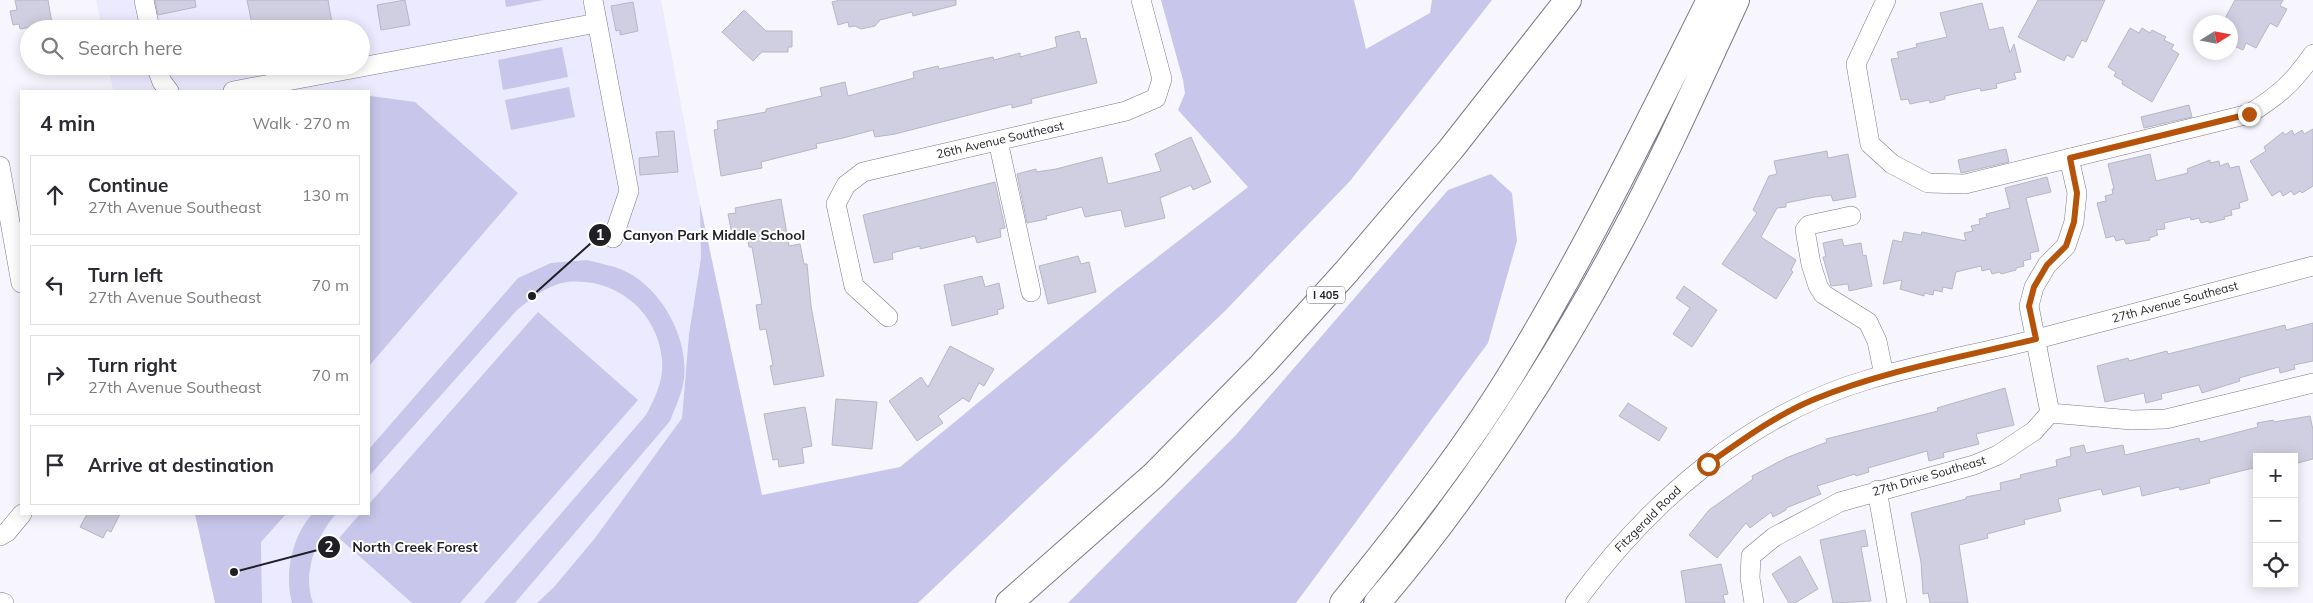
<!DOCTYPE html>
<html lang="en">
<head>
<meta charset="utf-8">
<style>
  :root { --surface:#fff; --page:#f7f7f7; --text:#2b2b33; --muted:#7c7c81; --line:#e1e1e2 }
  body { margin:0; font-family:Mulish,sans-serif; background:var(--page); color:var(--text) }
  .controls { position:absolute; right:15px; bottom:15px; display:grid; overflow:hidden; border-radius:0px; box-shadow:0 2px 12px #0003 }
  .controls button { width:45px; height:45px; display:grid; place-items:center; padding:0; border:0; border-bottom:1px solid var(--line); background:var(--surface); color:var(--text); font:25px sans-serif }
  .compass { position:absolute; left:2193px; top:15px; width:45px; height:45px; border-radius:50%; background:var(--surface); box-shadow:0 2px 12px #0003; rotate:79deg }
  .stop { position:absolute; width:15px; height:15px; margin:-11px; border:4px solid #b45309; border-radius:50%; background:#fff }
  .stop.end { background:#b45309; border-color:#fff; box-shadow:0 1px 5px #0008 }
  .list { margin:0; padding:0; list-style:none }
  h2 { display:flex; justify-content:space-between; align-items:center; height:65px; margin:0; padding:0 20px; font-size:21px }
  h2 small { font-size:16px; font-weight:400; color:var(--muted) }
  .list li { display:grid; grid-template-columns:32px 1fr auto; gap:15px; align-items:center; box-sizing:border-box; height:80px; margin:0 10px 10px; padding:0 10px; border:1px solid var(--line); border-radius:0px }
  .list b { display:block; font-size:19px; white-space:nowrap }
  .list p { margin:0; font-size:16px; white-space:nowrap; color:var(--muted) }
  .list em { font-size:16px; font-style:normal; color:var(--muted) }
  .icon { flex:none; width:28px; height:28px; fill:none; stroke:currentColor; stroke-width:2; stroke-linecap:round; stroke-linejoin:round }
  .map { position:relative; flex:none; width:2313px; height:603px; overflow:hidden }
  .search { position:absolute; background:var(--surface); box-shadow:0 2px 12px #0003; left:20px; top:20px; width:350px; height:55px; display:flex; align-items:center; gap:12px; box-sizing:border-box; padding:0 18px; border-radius:28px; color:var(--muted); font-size:19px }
  .panel { position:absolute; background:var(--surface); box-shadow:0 2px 12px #0003; left:20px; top:90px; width:350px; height:425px; border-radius:0px }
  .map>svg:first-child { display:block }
  .built { fill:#ebeaff }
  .green { fill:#c8c6ea }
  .building { fill:#d0cfe1; stroke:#b6b6c7 }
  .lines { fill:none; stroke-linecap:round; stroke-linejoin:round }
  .minor-casing { stroke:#7b7a8a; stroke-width:20 }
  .highway-casing { stroke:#7b7a8a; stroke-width:28 }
  .minor { stroke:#fff; stroke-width:19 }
  .highway { stroke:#fff; stroke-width:26 }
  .route { stroke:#b45309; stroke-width:6 }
  .labels { text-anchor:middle; stroke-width:4; stroke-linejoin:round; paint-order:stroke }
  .shield { fill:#fff; stroke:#626266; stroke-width:1 }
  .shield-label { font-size:11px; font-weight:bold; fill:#1f1f25 }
  .street-label { font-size:12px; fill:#1f1f25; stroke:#fff }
  .leader { fill:none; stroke:#1f1f25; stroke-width:2 }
  .callout-dot { fill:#1f1f25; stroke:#fff; stroke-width:2 }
  .mark-label { font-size:15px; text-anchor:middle; font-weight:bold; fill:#fff }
  .callout-label { font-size:14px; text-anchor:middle; font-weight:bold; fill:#1f1f25; stroke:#fff; stroke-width:4; stroke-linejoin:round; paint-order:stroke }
</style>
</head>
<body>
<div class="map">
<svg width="2313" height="603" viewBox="0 0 2313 603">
  <rect width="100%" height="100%" fill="#f7f6fe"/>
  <path class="built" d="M96,0H661L700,204L701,258L689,334L682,418L595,538L554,587L537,603H262L261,541L286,514H369V91H113L109,66H361V29H102Z"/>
  <path class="green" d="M505,0H544L506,7Z
    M1161,0H1354L1366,49L1430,13L1432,0H1492L1350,181L1225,311L918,603H537L554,587L595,538L682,418L689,334L701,258L700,204L762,495L900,467L1115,290L1248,187L1178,110L1185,93L1183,80Z
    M562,47L568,77L503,90L498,60Z
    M569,87L575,117L511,130L505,100Z
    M371,96L415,102L518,193L369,366V97Z
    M1491,174L1512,193L1517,241L1488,343L1296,603H1068L1236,435L1448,190Z
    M587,260C597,263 610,265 620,269C662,285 694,345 682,389C679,400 674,410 670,421L515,603H484L646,415C655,398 664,380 662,360C658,311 615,277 567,282C547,285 532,298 517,310L369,476V449L518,278L551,263Z
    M538,312L638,400L460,603H412L339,538L360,514H369V504Z
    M195,514H286L261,542L262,603H215Z
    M312,514H336C316,536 302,575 313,603H292C284,573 292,537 312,514Z"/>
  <path class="building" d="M15,0H48L52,23L20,29L19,24L13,25L10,11L17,10Z
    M155,0H195L196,7L158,15Z
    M247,0H328L333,29H253Z
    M405,0L410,25L381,30L377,5Z
    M840,0H956V5L913,16L912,12L880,20L875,26L861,29L855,26L849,27L848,22L838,25L832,2Z
    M2038,0H2105L2086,42L2082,40L2073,58L2067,55L2064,61L2018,37Z
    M2235,0H2283L2280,6L2287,9L2277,27L2270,23L2256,48L2246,43L2243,50L2230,44V22H2223Z
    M633,2L638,31L620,35V30L616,31L611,6Z
    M1982,3L1989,30L2003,27L2010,53L2014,44L2021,72L2014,73L2016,79L1996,84L1997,88L1981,91L1980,88L1945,96V99L1930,103L1929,100L1910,104L1908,99L1901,100L1891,59L1899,58L1897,52L1917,47L1916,44L1947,37L1940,13Z
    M744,10L766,31H792V47H788V52H762L753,61L722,32Z
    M2130,28L2139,33L2142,28L2150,33L2152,30L2166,37L2164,40L2174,45L2171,49L2179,54L2152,102L2122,84L2123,81L2114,76L2116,72L2108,67Z
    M1079,31L1081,39L1086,38L1097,83L1031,99L1032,103L1012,108V104L895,134L875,137L873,130L843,138L816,144L817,148L761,162L762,168L721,176L714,130L718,129L717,121L766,112V109L822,96L820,88L845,82L848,96L914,78L913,72L938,66L939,69L993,57L994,60L1020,53V57L1057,47L1055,37Z
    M2189,105L2192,117L2144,128L2141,117Z
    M2313,129V186L2302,193L2300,191L2294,195L2291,191L2283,196L2280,191L2272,196L2250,161L2266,151L2264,147L2283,132L2285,135L2292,130L2294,135L2302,130L2304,134Z
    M674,131L678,172L640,175L639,158L659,156L656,132Z
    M1191,137L1211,182L1193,190L1191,185L1160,198L1165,218L1125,227L1121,210L1085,217L1082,207L1046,216L1047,219L1027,223L1017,174L1036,169V172L1056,169L1102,157L1108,184L1161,171L1155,154Z
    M2006,149L2009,162L1961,173L1958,160Z
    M1827,151L1828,158L1848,154L1856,197L1833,201L1831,195L1815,197L1786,203V207L1777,208L1761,237L1796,260L1791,270L1793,272L1776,299L1722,264L1757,213L1753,210L1769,176L1777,174L1774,161Z
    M2150,154L2156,181L2188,173L2187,169L2210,160V163L2219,161L2220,166L2228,163L2230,168L2239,166L2248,200L2239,203L2240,208L2231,210L2232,215L2224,217L2225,219L2209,223V221L2201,223L2199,218L2191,220L2190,217L2164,223L2165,229L2156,230L2158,235L2149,238L2150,240L2126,244L2124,239L2116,241L2114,236L2106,238L2097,203L2106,201L2105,196L2113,194L2112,189H2114L2108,164Z
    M2047,177L2051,192L2026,198L2039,251L2030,253L2031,259L2023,261L2024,266L2016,268V270L2001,274L2000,272L1992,274L1990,269L1982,271L1981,266L1956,272L1952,289L1943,287L1942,292L1934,290L1933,295L1924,293V296L1900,289L1902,280L1883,284L1893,240L1902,242L1904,232L1921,235L1922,232L1966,241L1964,233L1973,231L1971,226L1980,224L1979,219L1987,217L1986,214L2010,208L2005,188Z
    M995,182L1005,228L1000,229L1001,237L977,243L975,236L920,249V246L892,253L893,259L874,263L863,215Z
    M781,199L789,246L800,244L804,264H807L811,306L824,376L774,385L770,366L773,365L766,329L760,330L756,305L762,304L752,247H749L747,237L733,239L728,214L736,213L735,208Z
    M1842,239L1844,246L1861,243L1863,256L1866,255L1872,286L1849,291L1848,284L1831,286L1823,257H1826L1823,243Z
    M1078,256L1081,264L1089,262L1096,292L1048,304L1039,266Z
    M982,276L985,287L999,283L1004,308L997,310L998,314L952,326L944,285Z
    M1684,286L1717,310L1692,347L1673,334L1690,308L1676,298Z
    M2313,323V361L2294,365L2295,369L2280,373L2279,367L2239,378L2240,381L2202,393L2199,385L2161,394L2162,399L2146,403L2144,393L2105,402L2097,366L2128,358L2129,361L2167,351L2168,354L2285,325L2286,330Z
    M950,346L994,369L984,386L979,383L969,402L963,398L938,416L943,423L917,441L889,401L921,377L928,387Z
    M2005,388L2014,425L1976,434L1979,444L1943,453L1944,457L1929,461L1927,451L1868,468L1869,472L1856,476L1855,474L1817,486L1821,494L1786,508V510L1773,517L1771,512L1750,528L1746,523L1717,558L1689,535L1709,510L1753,479L1752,476L1786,458L1827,442L1826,439L1938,411L1937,408Z
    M836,399L877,402L872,449L832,445Z
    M1628,403L1667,428L1659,441L1619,416Z
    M805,407L812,446L802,448L804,463L779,467L778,459L773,460L764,414Z
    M2310,416L2313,430V459L2294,464V457H2257V467L2209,479L2210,483L2180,490L2179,487L2142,496L2140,486L2103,495L2101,489L2058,499L2061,511L2024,520L2025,524L1987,534L1988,538L1959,545L1968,603H1930L1928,593L1923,594L1921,562L1911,513L1966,499V497L2001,490L2000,483L2021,478L2020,475L2057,466L2056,460L2071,456L2070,448L2084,445L2086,453L2123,445L2125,455L2199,438L2200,442L2258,427L2257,423L2273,420L2274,422Z
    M87,514H120L111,532L107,530L103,538L80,527Z
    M1865,530L1868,546L1861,547L1871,601L1833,603L1820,540Z
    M1800,556L1818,589L1795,603H1789L1772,574Z
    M1721,564L1728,594L1723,595L1725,603H1686L1681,571Z"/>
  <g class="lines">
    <g class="minor-casing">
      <path id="minor" d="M144,0L150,29
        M593,0L629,191L613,238
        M1886,0L1856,64L1870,144L1892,164L1928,183L1965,184L2249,114C2279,95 2293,83 2313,54
        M156,66L162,82L169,91
        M233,91L597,23
        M998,141L1031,292
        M0,166L21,283
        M1851,216L1809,225L1805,230L1811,264L1818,286L1823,294L1868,322L1877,341L1884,375
        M888,317L854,286L836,204L846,185L863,172L1126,111L1156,98L1162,79L1141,0
        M2050,413L2029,306L2034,287L2047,265L2066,246L2074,222L2077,193L2069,158
        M2050,413L2132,420L2166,419L2313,383
        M1877,490L1897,603
        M0,536L7,532L22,514
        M0,602L4,603
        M1575,603C1648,503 1749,414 1870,379C1925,363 1982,353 2037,339C2129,315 2221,290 2313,266
        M1754,603L1750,578L1751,556L1774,537L1840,502L1974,465L1998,455L2034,431L2050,413"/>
    </g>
    <g class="highway-casing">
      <path id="highway" d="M1009,603L1154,475L1262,365L1347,271L1451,149L1568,0
        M1343,603C1403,529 1466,449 1515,368C1587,249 1648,124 1710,0
        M1377,603C1472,492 1552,367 1621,239C1663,161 1699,80 1736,0"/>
    </g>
    <use href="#minor" class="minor"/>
    <use href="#highway" class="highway"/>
  </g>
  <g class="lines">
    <path class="route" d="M1708,464C1742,440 1776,415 1815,399C1886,370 1963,357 2036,339L2029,306L2034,287L2047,265L2066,246L2074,222L2077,193L2070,158L2249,114"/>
  </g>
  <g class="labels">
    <rect class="shield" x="1307" y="286.5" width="38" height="17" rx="4"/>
    <g class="shield-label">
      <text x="1326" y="299">I 405</text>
    </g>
    <g class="street-label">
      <text transform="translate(1000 140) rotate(-13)" y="4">26th Avenue Southeast</text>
      <text transform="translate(2175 302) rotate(-15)" y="4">27th Avenue Southeast</text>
      <text transform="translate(1929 476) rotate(-16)" y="4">27th Drive Southeast</text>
      <text transform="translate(1648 519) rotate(-45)" y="4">Fitzgerald Road</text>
    </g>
  </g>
  <path class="leader" d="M532 296L600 235M234 572L329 547"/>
  <g class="callout-dot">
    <circle cx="532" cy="296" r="5"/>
    <circle cx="234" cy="572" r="5"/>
    <circle cx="600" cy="235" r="12"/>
    <circle cx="329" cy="547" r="12"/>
  </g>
  <g class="mark-label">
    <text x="600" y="240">1</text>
    <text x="329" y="552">2</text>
  </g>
  <g class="callout-label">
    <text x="714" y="240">Canyon Park Middle School</text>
    <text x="415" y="552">North Creek Forest</text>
  </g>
</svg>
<div class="controls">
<button>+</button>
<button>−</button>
<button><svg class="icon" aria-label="locate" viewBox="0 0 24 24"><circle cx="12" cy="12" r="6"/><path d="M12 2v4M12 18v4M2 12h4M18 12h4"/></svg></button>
</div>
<svg class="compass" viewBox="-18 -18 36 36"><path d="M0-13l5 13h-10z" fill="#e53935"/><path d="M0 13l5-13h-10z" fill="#7c7c81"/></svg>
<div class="stop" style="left:1708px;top:464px"></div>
<div class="stop end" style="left:2249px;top:114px"></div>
<div class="search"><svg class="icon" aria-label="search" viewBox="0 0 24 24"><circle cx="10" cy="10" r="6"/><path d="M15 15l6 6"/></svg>Search here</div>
<section class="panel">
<h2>4 min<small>Walk · 270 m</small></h2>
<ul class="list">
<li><svg class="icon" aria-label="ahead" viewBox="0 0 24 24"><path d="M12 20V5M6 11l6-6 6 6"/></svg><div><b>Continue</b><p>27th Avenue Southeast</p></div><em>130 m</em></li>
<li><svg class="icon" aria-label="left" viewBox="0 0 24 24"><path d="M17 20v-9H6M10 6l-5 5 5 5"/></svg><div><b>Turn left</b><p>27th Avenue Southeast</p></div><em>70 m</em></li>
<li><svg class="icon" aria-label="right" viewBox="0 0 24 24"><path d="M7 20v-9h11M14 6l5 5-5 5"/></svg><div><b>Turn right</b><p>27th Avenue Southeast</p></div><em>70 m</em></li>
<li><svg class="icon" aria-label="arrive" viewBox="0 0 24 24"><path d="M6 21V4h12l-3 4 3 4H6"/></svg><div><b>Arrive at destination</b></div></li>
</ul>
</section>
</div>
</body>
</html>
